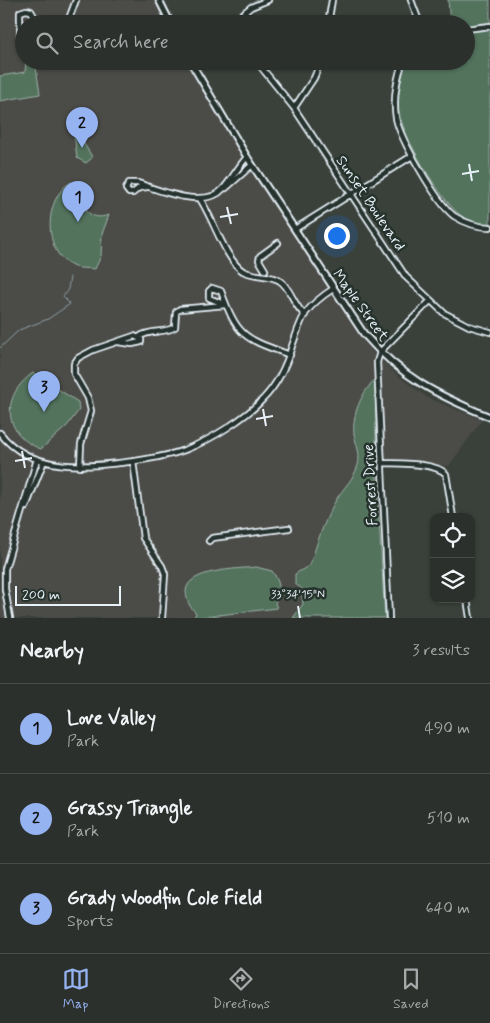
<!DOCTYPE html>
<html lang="en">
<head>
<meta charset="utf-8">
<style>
  :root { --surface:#2c302c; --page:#383c38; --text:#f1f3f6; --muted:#a6a9a9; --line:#484b48; --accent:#95b2f1 }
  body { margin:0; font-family:Mynerve,sans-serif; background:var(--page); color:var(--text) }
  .controls { position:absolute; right:15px; bottom:15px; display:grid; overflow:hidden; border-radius:10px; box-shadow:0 1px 4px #0004 }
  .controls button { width:45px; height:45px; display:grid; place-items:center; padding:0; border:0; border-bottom:1px solid var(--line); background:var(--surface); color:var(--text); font:25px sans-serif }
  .scale { position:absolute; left:15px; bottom:12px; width:106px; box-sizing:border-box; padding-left:5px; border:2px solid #e8f1f8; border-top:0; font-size:14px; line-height:18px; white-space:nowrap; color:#e8f1f8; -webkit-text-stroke:4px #26332d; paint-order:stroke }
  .you { position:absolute; left:336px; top:235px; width:18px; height:18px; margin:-12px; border:4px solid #fff; border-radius:50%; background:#1a73e8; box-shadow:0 0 0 8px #1a73e833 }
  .badge { display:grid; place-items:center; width:32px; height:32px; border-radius:50%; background:var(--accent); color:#111; font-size:16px; font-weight:700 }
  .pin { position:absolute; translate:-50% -41px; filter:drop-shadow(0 1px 2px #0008) }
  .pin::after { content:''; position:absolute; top:26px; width:18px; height:15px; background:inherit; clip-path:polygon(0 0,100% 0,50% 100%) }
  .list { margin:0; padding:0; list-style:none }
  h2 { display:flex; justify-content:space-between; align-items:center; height:65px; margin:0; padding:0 20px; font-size:21px }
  h2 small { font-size:16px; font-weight:400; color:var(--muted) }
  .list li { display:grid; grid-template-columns:32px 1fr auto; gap:15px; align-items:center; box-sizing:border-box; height:90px; padding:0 20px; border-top:1px solid var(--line) }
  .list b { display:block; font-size:19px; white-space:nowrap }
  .list p { margin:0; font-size:16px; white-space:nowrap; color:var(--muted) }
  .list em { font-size:16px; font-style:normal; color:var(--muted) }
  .icon { flex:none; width:28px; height:28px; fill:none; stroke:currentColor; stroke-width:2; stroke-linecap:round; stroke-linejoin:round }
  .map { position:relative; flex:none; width:490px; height:618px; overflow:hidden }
  .search { position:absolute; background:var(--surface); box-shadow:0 1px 4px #0004; left:15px; right:15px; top:15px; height:55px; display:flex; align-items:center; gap:12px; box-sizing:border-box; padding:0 18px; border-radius:28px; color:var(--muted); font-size:19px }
  .sheet { height:335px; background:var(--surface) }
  nav { display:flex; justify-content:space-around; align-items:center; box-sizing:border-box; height:70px; border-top:1px solid var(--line); background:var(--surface); font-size:14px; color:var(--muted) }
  nav a { display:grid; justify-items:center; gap:2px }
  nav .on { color:var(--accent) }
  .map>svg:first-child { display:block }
  .built { fill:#4b4c47 }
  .green { fill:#53735d; stroke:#9eb2aa }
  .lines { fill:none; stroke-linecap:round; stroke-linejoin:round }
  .stream { stroke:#8c9fa8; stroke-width:1 }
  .minor-casing { stroke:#e8f1f8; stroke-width:8 }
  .major-casing { stroke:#e8f1f8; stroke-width:9 }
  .minor { stroke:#26332d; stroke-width:4.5 }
  .major { stroke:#26332d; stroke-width:5 }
  .ticks { fill:none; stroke:#e8f1f8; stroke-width:2 }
  .labels { text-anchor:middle; stroke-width:5; stroke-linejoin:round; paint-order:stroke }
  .street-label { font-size:15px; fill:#e8f1f8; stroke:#26332d }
  .ticks-label { font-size:12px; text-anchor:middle; fill:#e8f1f8; stroke:#26332d; stroke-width:5; stroke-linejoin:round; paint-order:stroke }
</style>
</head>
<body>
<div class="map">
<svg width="490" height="618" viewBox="0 0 490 618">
  <rect width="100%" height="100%" fill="#3a403a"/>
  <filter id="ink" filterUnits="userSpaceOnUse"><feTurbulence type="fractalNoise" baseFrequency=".02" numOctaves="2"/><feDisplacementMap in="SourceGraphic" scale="10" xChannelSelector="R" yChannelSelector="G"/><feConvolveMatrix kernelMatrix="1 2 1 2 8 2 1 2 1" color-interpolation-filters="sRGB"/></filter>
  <g filter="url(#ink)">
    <path class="built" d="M0,0H156L167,24H24V61H185L254,176L264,188L374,353L398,376L428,398L482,420L449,466L377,458L387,618H0Z"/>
    <path class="green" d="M448,0H490V224C482,224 471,223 464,218C442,204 400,133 398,107C397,92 402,75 406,61H466V24H450Z
      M26,61H35L40,94L0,101V76L25,72Z
      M73,126L91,155L92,158L86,163L77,158Z
      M71,182L87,191C79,208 90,222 109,215L102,234L101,256L95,269C88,268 78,269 72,266C42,252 44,197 71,182Z
      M33,373L78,402L79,410L67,426L41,449C3,435 0,396 33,373Z
      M375,379L377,487L385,618H293L303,604L301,588L295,584V574L310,565C317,543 324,521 336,500C343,488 354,479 358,465C361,453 356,445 354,434C352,414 361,394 375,379Z
      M256,567L272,571C280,582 282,591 275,603L277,608L194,618L196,613C189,606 187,602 186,592C186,569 239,569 256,567Z"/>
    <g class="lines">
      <path class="stream" d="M0,348L19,330L48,319L70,304L63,297L68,289L70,277"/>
      <g class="minor-casing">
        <path id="minor" d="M411,0L420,24
          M67,24L76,0
          M230,24L251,7L268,0
          M328,24L332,0
          M466,29L490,26
          M24,42L20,35V12L26,10L31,11L34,16L33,24
          M254,61L261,67L294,108L406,277L444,313L469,326L490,332
          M403,61C397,78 393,100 396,118C400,139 437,203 454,216C465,223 477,227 490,227
          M294,108L314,78L321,61
          M147,187L139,188L133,193H129L126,189L129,183H138C160,191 206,209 223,189C232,179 238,167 247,157
          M226,188L252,165
          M200,199C212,216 226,261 243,271C254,277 270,274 280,281C291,288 293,305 305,315
          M295,229L412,156
          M265,270L259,260L260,256L278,243
          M226,305L209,298V291L212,288L221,291C238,338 244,338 290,355
          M139,337C150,329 164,334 175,327L176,312L180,309L226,305
          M0,433C31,474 90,467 135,461C153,458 170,456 187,449C210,440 246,418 263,399C278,384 286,366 292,346C296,336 299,324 305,314C312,304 322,296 333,289
          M133,461L143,538L162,566L165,574L162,618
          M381,463C397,464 436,462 446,474L453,517
          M80,467L81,444L91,411L88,398L74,374V364L78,358L93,350L134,336L141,339V342L132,344L118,342
          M26,507L44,461
          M209,541L212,538L289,528
          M467,599L470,618
          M10,618L5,589V569L37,459
          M389,618L377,362L380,352L430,301"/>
      </g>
      <g class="major-casing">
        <path id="major" d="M159,0L171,24
          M190,61L247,157L364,334C402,378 437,395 490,417"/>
      </g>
      <use href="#minor" class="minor"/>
      <use href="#major" class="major"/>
    </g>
  </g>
  <path class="ticks" d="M469,164L472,181M462,174L479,171M227,207L231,224M220,217L238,214M263,409L266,426M256,419L273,416M22,451L25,468M15,461L32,458M298,606L300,618"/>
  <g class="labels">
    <g class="street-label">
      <text transform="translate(371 203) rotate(56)" y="5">Sunset Boulevard</text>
      <text transform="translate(361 305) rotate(54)" y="5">Maple Street</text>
      <text transform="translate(370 485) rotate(-93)" y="5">Forrest Drive</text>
    </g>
  </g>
  <g class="ticks-label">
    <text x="298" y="598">33°34'15"N</text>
  </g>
</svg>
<div class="controls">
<button><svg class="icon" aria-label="locate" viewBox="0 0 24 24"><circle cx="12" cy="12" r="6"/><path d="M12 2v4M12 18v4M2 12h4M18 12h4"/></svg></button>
<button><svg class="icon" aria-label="layers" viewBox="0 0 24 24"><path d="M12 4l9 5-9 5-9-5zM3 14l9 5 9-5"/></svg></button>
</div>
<div class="scale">200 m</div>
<div class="you"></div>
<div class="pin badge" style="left:78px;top:222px">1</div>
<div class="pin badge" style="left:82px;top:148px">2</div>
<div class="pin badge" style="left:44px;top:412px">3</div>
<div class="search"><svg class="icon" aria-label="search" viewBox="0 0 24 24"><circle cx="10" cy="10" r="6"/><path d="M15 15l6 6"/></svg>Search here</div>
</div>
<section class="sheet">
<h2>Nearby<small>3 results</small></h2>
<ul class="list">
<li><span class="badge">1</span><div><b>Love Valley</b><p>Park</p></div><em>490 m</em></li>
<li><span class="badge">2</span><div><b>Grassy Triangle</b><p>Park</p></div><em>510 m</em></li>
<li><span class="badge">3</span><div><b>Grady Woodfin Cole Field</b><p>Sports</p></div><em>640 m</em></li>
</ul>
</section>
<nav>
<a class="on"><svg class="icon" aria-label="map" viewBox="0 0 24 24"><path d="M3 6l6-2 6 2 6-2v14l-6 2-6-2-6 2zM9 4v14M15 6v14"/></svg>Map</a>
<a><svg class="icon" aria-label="directions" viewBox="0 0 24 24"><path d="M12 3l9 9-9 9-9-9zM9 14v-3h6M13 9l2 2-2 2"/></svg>Directions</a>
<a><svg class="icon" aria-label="saved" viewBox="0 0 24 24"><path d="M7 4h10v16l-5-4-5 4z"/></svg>Saved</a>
</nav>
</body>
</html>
